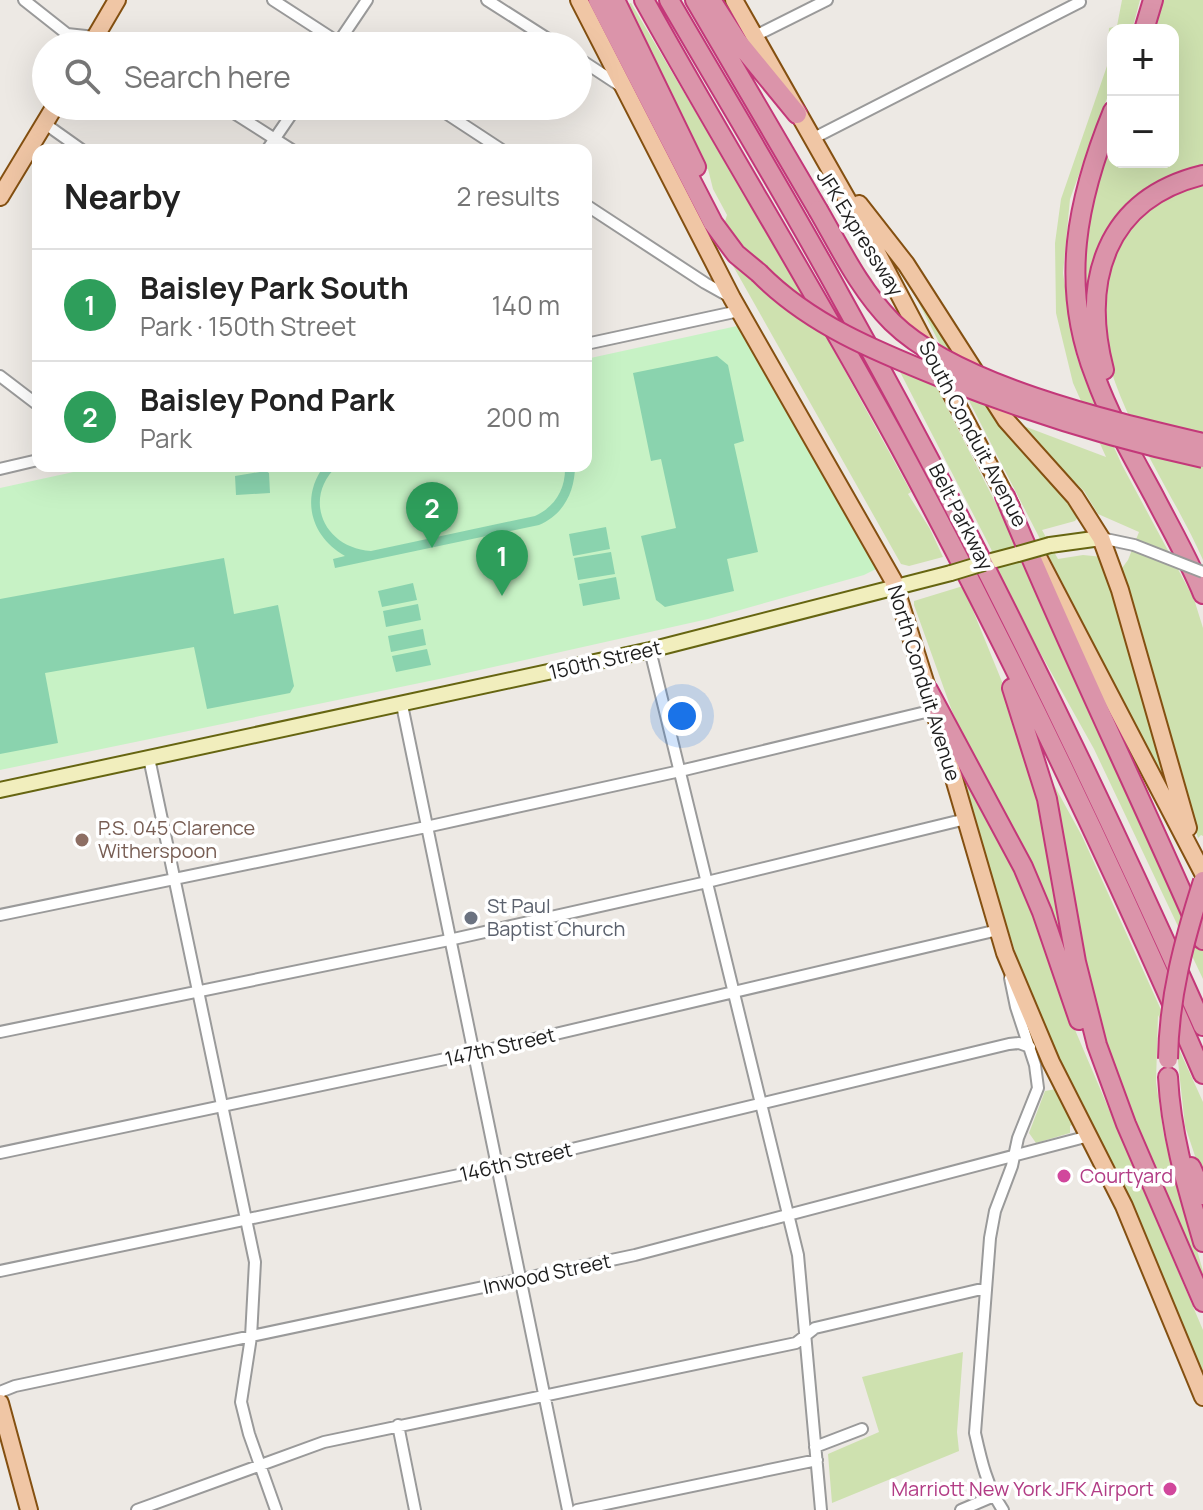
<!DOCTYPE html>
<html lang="en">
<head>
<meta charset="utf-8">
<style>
  :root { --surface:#fff; --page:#f2f2f2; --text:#222; --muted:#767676; --line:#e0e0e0; --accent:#2563eb }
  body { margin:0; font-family:Manrope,sans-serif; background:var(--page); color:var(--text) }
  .controls { position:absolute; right:24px; top:24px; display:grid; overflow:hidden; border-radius:16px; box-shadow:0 8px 32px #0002 }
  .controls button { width:72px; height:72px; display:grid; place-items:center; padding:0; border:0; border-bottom:2px solid var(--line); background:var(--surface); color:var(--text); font:40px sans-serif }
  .you { position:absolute; left:682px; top:716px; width:28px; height:28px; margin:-20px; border:6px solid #fff; border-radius:50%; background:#1a73e8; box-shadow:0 0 0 12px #1a73e833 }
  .badge { display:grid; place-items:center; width:52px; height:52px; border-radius:50%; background:var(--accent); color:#fff; font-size:26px; font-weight:700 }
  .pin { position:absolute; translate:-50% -66px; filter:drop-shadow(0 2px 4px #0008) }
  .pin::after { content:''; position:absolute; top:42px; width:28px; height:24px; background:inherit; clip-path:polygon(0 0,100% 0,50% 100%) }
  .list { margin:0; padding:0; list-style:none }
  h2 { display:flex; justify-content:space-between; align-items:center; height:104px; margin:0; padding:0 32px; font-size:34px }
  h2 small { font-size:26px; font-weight:400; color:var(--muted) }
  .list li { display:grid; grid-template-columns:52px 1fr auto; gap:24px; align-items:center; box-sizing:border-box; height:112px; padding:0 32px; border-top:2px solid var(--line) }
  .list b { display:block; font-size:30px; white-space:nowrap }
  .list p { margin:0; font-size:26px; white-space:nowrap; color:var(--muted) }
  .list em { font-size:26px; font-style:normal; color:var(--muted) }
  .icon { flex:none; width:44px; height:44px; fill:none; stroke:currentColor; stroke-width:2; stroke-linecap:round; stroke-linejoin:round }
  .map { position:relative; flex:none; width:1203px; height:1510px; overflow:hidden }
  .search { position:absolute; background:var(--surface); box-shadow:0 8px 32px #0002; left:32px; top:32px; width:560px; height:88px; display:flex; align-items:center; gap:20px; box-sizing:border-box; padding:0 28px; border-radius:44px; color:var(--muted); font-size:30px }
  .panel { position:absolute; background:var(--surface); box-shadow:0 8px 32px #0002; left:32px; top:144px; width:560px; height:328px; border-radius:16px }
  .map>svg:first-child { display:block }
  .grass { fill:#cee1af }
  .park { fill:#c7f2c5 }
  .pitch { fill:#8ad3ae }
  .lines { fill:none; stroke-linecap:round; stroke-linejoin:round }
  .minor-casing { stroke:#9a9a9a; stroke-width:14 }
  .secondary-casing { stroke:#666511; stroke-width:18 }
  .primary-casing { stroke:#845011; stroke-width:20 }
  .motorway-casing { stroke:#c33879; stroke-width:22 }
  .minor { stroke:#fff; stroke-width:10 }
  .secondary { stroke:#f1eebd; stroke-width:14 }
  .primary { stroke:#f0c6a5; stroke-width:16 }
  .motorway { stroke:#db94aa; stroke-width:18 }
  .minor-bridge-casing { stroke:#9a9a9a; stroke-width:14; stroke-linecap:butt }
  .secondary-bridge-casing { stroke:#666511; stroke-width:18; stroke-linecap:butt }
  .motorway-bridge-casing { stroke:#c33879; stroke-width:22; stroke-linecap:butt }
  .minor-bridge { stroke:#fff; stroke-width:10 }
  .secondary-bridge { stroke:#f1eebd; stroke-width:14 }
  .motorway-bridge { stroke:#db94aa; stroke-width:18 }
  .education-dot { fill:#8d6e63; stroke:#fff; stroke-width:3 }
  .worship-dot { fill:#6b7280; stroke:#fff; stroke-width:3 }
  .hotel-dot { fill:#d1479c; stroke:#fff; stroke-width:3 }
  .labels { text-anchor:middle; stroke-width:7; stroke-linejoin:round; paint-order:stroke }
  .street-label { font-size:20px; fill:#1d1d1d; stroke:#fff }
  .education-label { font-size:20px; fill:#785e54; stroke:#fff; text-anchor:start }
  .worship-label { font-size:20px; fill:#5b616d; stroke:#fff; text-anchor:start }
  .hotel-label { font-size:20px; fill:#b23c85; stroke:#fff; text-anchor:start }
</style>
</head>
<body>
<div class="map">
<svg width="1203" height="1510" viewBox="0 0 1203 1510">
  <rect width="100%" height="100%" fill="#ede9e4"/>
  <path class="grass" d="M1122,0H1140L1132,30H1113V82L1070,199L1063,273L1076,355L1092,398L1122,465L1194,599L1203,628V836L1201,835L1198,838L1119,572L1128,560L1139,532L1098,514L1084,491L1039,447L1021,425L1106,457L1073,383L1056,313L1055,243L1061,199L1107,66L1109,28L1117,26Z
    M1159,0H1203V168L1123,212L1096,254L1086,302L1085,228L1092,187L1113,131V162H1173V30H1153Z
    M631,3L799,287L911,492L908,494L930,529L943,557L909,566L901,564L719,241L727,215L713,189L708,169L703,168L626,4Z
    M1203,181V560C1158,456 1023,294 1158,200C1171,191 1189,187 1203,181Z
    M915,286L1068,496L1078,517L1075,521L1042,530L1058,559L1083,555L1103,557L1168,781L1165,782L911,288Z
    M897,366L935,384L1042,594L1203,951V979L1094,749L990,563L987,554L992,551L987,541Z
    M963,586L1020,726L1043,801L1073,971L952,711L914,605V601Z
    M962,772L1011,857L1034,916L1064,1004L1203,1330V1374L1142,1225L1035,1010L1007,927Z
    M1054,785L1082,836L1203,1102V1180L1185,1126L1177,1052L1158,1015L1156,1082L1164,1136L1203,1271V1287L1131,1121L1083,987Z
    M1056,1089L1074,1124L1070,1126V1133L1036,1143L1029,1133L1045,1091Z
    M963,1352L957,1432L959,1451L832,1503L828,1454L879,1432L862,1377Z"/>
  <path class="park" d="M737,326L876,569L864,575L708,619L444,678L0,770V488L101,466H586V359Z"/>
  <path class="pitch" d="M717,356L728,365L744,441L734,444L758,552L727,559L734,591L665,607L656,600L641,536L676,528L661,459L651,461L633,373Z
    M324,466H337C302,499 324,548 371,551L535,516C555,507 566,489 565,466H575C575,492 563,515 539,525L335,568L333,559L345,556C311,537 300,498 324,466Z
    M266,471L269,473L270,493L236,495L235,476Z
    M606,527L610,549L573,556L569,534Z
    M611,552L615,574L578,580L574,558Z
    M224,558L234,614L278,605L294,686L290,693L207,709L194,647L45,673L58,743L0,754V599Z
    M616,577L620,599L583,606L579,584Z
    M413,583L417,600L382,607L378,591Z
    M418,604L421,620L386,627L383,611Z
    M423,629L426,645L391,652L388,636Z
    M427,649L431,665L396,672L392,656Z"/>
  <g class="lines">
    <g class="minor-casing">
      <path id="minor" d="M24,0L67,34L95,37L128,46
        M273,0L344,46
        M487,0L559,46
        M753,37L827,0
        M336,46L367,0
        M578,58L622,87
        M223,106L292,150
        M435,106L502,150
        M44,123L82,150
        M812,139L1080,2L1079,0
        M267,150L297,106
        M586,205L705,283L730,297
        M586,344L739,311
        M0,376L38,405
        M0,469L38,460
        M1101,538L1134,545
        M650,650L798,1255L821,1510
        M402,705L568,1510
        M149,758L255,1262L251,1337L241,1402L249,1434L276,1510
        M0,915L426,827L680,771L934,710
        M0,1032L449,940L707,882L966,819
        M0,1153L483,1051L998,930
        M0,1271L497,1167L1009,1044L1019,1043L1030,1047
        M0,1392L15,1386L635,1255L1089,1136
        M398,1425L415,1510
        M815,1447L862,1429
        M137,1510L324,1442L796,1343L815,1328L986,1288
        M577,1510L817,1460
        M961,1510L994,1496
        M1003,1510C987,1487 981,1460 975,1433L990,1238L995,1211L1012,1166L1018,1138L1038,1088L1035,1065L1016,1007L1010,978"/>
    </g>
    <g class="secondary-casing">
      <path id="secondary" d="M1050,545L1101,538
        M984,563L1018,554
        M0,790L650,650L951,573"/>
    </g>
    <g class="primary-casing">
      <path id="primary" d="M579,0L732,298L893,580L934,710L1005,953L1051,1062L1124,1206L1203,1397
        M734,0L873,245L929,351
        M90,46L117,0
        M0,197L55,106
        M859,204L906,264L1006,420L1075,497L1101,538L1120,590L1188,828
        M940,372L1011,507
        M1039,559L1203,873
        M0,1403L29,1510"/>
    </g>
    <g class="motorway-casing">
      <path id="motorway" d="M598,0L713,223L736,254L759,273
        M615,0L696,167
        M644,0C728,151 819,298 901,449C1011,653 1111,862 1203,1074
        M669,0C727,100 787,198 842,299C974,535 1093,779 1203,1026
        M695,0L818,210
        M711,0L738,42L797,114
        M1144,30L1153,0
        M1113,111C1077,199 1059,284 1095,376C1110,418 1133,457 1154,496C1171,529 1189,560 1203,594
        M1104,370C1081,281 1105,199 1203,175
        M1005,496C1067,646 1138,791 1203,940
        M1012,688L1047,799L1076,962L1097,1045L1126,1124L1203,1302
        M928,690L1023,867L1042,912L1079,1020
        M1168,1077C1171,1135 1187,1187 1203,1242
        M1191,1167L1203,1195"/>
    </g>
    <use href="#minor" class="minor"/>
    <use href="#secondary" class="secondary"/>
    <use href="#primary" class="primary"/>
    <use href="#motorway" class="motorway"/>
    <g class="minor-bridge-casing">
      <path id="minor-bridge" d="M1134,545L1203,572"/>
    </g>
    <g class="secondary-bridge-casing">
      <path id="secondary-bridge" d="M1018,554L1050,545
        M951,573L984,563"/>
    </g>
    <g class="motorway-bridge-casing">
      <path id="motorway-bridge" d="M818,210C840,248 860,290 892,322C957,386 1114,422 1203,443
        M759,273C810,325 878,352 945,379C1029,412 1115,439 1203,458
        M1168,1059C1169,996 1184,940 1203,881"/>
    </g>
    <use href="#minor-bridge" class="minor-bridge"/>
    <use href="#secondary-bridge" class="secondary-bridge"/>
    <use href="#motorway-bridge" class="motorway-bridge"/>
  </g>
  <circle class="education-dot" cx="82" cy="840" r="8"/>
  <circle class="worship-dot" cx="471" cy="918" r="8"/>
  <g class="hotel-dot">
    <circle cx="1064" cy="1176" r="8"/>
    <circle cx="1170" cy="1489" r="8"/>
  </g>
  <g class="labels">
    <g class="street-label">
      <text transform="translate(860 233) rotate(58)" y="7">JFK Expressway</text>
      <text transform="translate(973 434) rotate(62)" y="7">South Conduit Avenue</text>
      <text transform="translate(961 517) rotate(63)" y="7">Belt Parkway</text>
      <text transform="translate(605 660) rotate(-13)" y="7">150th Street</text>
      <text transform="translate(924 683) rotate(73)" y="7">North Conduit Avenue</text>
      <text transform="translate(500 1047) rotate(-13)" y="7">147th Street</text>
      <text transform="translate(516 1162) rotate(-13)" y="7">146th Street</text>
      <text transform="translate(547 1274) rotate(-12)" y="7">Inwood Street</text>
    </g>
    <g class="education-label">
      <text x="98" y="835">P.S. 045 Clarence<tspan x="98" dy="23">Witherspoon</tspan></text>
    </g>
    <g class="worship-label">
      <text x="487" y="913">St Paul<tspan x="487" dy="23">Baptist Church</tspan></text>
    </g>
    <g class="hotel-label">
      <text x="1080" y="1183">Courtyard</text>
      <text x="1154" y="1496" text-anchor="end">Marriott New York JFK Airport</text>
    </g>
  </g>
</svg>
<div class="controls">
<button>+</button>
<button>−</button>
</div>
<div class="you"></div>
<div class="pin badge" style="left:502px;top:596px;background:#2e9e5b">1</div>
<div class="pin badge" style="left:432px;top:548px;background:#2e9e5b">2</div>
<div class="search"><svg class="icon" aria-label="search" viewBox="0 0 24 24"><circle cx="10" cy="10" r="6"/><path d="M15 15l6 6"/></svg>Search here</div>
<section class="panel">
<h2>Nearby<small>2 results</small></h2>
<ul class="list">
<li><span class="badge" style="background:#2e9e5b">1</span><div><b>Baisley Park South</b><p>Park · 150th Street</p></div><em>140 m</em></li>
<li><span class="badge" style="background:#2e9e5b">2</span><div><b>Baisley Pond Park</b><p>Park</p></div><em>200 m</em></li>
</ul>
</section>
</div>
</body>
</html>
